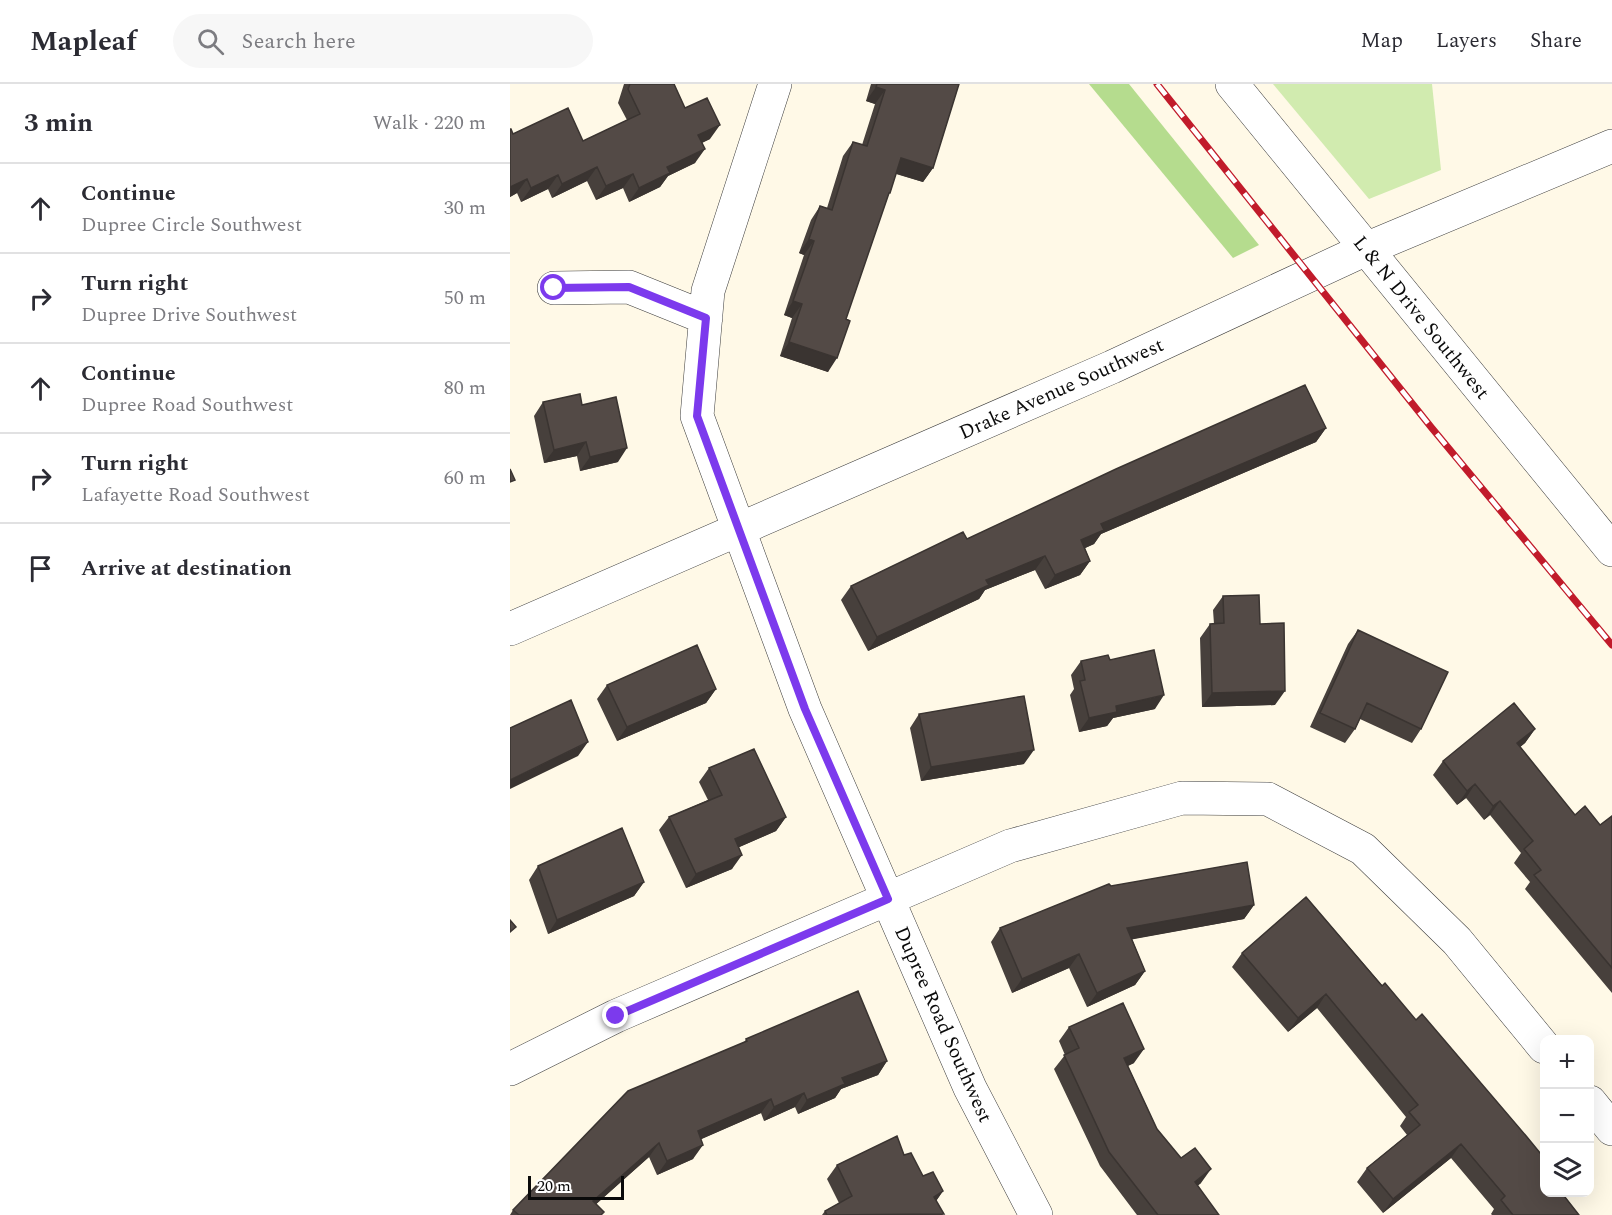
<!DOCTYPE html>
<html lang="en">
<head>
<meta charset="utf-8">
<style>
  :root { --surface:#fff; --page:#f7f7f7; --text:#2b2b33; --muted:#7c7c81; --line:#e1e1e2 }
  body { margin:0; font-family:Spectral,serif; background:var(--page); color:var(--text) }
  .controls { position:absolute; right:18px; bottom:18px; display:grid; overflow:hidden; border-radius:12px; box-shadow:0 6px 24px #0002 }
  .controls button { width:54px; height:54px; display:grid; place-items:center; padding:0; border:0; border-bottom:2px solid var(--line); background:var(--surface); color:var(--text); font:30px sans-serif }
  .scale { position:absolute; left:18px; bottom:15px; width:96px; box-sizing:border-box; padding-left:6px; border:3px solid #0a0a0a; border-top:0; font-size:16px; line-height:21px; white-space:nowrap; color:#0a0a0a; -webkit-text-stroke:4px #fff; paint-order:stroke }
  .stop { position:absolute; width:18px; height:18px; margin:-14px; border:4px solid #7c3aed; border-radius:50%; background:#fff }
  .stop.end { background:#7c3aed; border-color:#fff; box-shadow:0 2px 6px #0008 }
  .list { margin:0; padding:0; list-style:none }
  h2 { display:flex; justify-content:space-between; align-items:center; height:78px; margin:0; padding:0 24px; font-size:26px }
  h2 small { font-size:20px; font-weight:400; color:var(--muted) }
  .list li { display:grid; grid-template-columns:39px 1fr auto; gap:18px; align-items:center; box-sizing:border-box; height:90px; padding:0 24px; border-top:2px solid var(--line) }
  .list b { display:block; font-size:22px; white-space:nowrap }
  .list p { margin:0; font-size:20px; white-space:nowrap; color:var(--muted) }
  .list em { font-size:20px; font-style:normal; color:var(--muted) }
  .icon { flex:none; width:33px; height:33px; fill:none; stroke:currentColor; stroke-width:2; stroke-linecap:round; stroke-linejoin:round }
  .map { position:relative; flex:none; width:1102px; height:1131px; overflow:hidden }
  header { display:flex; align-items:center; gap:36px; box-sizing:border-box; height:84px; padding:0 30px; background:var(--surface); border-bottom:2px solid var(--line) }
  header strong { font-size:28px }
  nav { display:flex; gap:33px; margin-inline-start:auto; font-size:21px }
  .search { width:420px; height:54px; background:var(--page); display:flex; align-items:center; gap:15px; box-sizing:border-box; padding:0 21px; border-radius:33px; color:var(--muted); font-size:22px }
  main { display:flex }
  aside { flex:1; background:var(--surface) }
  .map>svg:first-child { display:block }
  .green { fill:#d1ebaf }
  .forest { fill:#b5dc8e }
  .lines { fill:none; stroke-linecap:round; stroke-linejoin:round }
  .minor-casing { stroke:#3d3d3d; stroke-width:34 }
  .minor { stroke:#fff; stroke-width:33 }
  .rail-casing { stroke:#c11b2b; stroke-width:7 }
  .rail { stroke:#fff; stroke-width:4.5; stroke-dasharray:14; stroke-linecap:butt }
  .wall { fill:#47403c }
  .shaded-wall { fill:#3a3431 }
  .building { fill:#534a46; stroke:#3a3431; stroke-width:1.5 }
  .route { stroke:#7c3aed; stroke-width:8 }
  .labels { text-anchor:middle; stroke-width:6; stroke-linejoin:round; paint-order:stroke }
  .street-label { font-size:20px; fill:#0a0a0a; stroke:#fff }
</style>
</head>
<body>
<header>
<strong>Mapleaf</strong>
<div class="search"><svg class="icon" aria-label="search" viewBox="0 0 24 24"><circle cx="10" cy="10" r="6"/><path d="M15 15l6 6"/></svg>Search here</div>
<nav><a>Map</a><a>Layers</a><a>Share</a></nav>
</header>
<main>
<aside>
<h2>3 min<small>Walk · 220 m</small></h2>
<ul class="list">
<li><svg class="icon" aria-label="ahead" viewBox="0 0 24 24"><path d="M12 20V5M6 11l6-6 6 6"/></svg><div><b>Continue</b><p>Dupree Circle Southwest</p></div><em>30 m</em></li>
<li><svg class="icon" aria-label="right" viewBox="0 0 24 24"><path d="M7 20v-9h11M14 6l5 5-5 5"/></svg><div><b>Turn right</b><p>Dupree Drive Southwest</p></div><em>50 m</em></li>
<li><svg class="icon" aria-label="ahead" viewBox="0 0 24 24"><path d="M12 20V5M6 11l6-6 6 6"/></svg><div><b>Continue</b><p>Dupree Road Southwest</p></div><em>80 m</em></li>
<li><svg class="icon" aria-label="right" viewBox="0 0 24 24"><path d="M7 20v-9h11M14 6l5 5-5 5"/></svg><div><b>Turn right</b><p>Lafayette Road Southwest</p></div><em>60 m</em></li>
<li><svg class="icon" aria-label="arrive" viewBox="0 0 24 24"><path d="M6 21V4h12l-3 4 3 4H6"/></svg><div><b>Arrive at destination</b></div></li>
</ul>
</aside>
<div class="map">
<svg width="1102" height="1131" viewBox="0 0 1102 1131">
  <rect width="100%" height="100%" fill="#fff9e7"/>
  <path class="green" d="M763,0H922L931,86L859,115Z"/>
  <path class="forest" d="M579,0H619L749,161L723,174Z"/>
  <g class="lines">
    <g class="minor-casing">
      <path id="minor" d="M265,0L198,207L187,332L295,625L460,1004L526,1131
        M722,0L1102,466
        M44,204L119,203L196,234
        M0,545L602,283L856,165L1102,62
        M0,985L106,932L500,762L672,714L758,715L853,765L947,857L1034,963
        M1080,1018L1102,1045"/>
    </g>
    <use href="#minor" class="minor"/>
    <g class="rail-casing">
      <path id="rail" d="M647,0L921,343L1102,561"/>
    </g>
    <use href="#rail" class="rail"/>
  </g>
  <path class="wall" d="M114,0H164L175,24L200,55L192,59L185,79L158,92L150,103L119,118L113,104L86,116L77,97L42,114L38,105L11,118L7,109L0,113V45L3,50L73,57L117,36L108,19Z
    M361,0H449L423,84L413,98L386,90L377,114L318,288L270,272L282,234L274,231L294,171L289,169L301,136L310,122L317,124L333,72L343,58L352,61L365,20L356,17Z
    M33,318L72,321L108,378L70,387L67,372L34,379L24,332Z
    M816,344L806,358L591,450L584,460L575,464L580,477L570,491L535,505L525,486L475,506L469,515L358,567L331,516L341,502L457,455Z
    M713,512L750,540L765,621L692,623L690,554L700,540H704L703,526Z
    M848,546L911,645L902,659L850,635L845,645L835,659L800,643L838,560Z
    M600,576L645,625L603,634L597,642L569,648L560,611L564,605L561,591L571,577Z
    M97,601L206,605L196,619L107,657L87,615Z
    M409,630L514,680L411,697L400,644Z
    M1025,645L1015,659L1010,663L1065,731L1090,741L1102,732V909L1015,805L1020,798L1004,779L1011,769L980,731L974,736L956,714L947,721L923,691L933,677Z
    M199,684L276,733L266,747L229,763L222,785L176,804L149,746L159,733L198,716L189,698Z
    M28,782L134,798L124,812L38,850L19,796Z
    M601,802L744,821L734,835L622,855L635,887L625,901L577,923L559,884L502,909L481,858L490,844Z
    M796,813L1052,1109L1069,1131H982L981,1130L984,1125L941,1074L873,1129L847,1098L857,1084L897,1051L890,1042L896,1033L807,924L778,948L722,883L732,869Z
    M559,943L624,979L618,982L647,1045L691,1099L687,1102L709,1131H627L590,1082L544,985L555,971L549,957Z
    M236,955L377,977L368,991L331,1005L325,1014L288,1030L285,1023L254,1037L251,1029L191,1055L183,1075L147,1091L139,1073L86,1120L92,1131H0L3,1126L234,959Z
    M394,1071L413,1092L433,1107L426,1117L433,1131H312L315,1127L329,1119L317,1095L327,1081Z"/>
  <path class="shaded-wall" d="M366,3L375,6L365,20L356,17Z
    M210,41L200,55L178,65L188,51Z
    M195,65L185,79L158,92L150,103L119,118L129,104L157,83Z
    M391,74L423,84L413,98L381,88Z
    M87,83L77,97L42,114L52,100Z
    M123,90L113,104L86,116L96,102Z
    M48,91L38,105L11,118L21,104Z
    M17,95L7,109L0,113V103Z
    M299,155L304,157L294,171L289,169Z
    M283,217L292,220L282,234L274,231Z
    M279,258L327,274L318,288L270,272Z
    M816,344L806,358L591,450L584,460L562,470L571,456L591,440Z
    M76,358L67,372L34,379L44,366Z
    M117,364L108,378L70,387L80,373Z
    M535,472L525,486L475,506L469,515L358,567L367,553L476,496Z
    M580,477L570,491L535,505L545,491Z
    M206,605L196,619L107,657L117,643Z
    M775,607L765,621L692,623L702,609Z
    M654,611L645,625L603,634L597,642L569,648L579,634L606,622Z
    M1025,645L1015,659L998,673L1007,659Z
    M78,658L68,672L0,705V696Z
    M524,666L514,680L411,697L421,683Z
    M965,700L956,714L947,721L957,707Z
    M990,717L980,731L974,736L983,722Z
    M276,733L266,747L216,769L225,755Z
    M232,771L222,785L176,804L186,790Z
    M134,798L124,812L38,850L47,836Z
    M744,821L734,835L608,858L617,844Z
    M569,870L559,884L502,909L512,895Z
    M635,887L625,901L577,923L587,909Z
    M816,910L807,924L778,948L788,934Z
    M634,965L624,979L604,988L614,974Z
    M377,977L368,991L331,1005L325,1014L288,1030L297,1016L332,994Z
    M294,1009L285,1023L254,1037L264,1023Z
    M261,1015L251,1029L178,1061L188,1047Z
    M149,1059L139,1073L74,1131L83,1117Z
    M951,1060L941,1074L873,1129L883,1115Z
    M193,1061L183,1075L147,1091L157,1077Z
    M701,1085L691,1099L675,1112L685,1098Z
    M433,1107L424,1120V1113Z"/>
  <path class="building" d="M120,0H164L175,24L197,14L210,41L188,51L195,65L157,83L160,89L129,104L123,90L96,102L87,83L52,100L48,91L21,104L17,95L0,103V45H1L3,50L58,24L73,57L130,30L118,5Z
    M367,0H449L423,84L391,74L380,109H379L336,235L340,237L327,274L279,258L292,220L283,217L304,157L299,155L310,122L322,126L343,58L357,62L375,6L366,3Z
    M795,301L816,344L591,440L594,446L571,456L580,477L545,491L535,472L476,496L479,501L367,553L341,502L453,448L457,455L606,385Z
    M70,310L72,321L106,313L117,364L80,373L76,358L44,366L33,318Z
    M0,385L5,396L0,398Z
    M749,511L750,540L774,539L775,607L702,609L700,540L714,539L713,512Z
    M848,546L938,588L911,645L857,619L845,645L810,629Z
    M187,561L206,605L117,643L97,601Z
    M644,566L654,611L606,622L607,628L579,634L570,597L575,596L571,577L598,571L600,576Z
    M514,612L524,666L421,683L409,630Z
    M61,616L78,658L0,696V644Z
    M1004,619L1025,645L1007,659L1065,731L1075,722L1090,741L1102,732V884L1024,791L1031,786L1014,765L1023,757L990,717L983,722L965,700L957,707L933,677Z
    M244,665L276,733L225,755L232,771L186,790L159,733L212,711L199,684Z
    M112,744L134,798L47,836L28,782Z
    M737,778L744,821L617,844L635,887L587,909L569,870L512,895L490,844L599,800L601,802Z
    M796,813L872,902L875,899L906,936L912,930L1017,1053L1035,1075V1108H1051L1069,1131H1003L991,1116L995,1112L951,1060L883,1115L857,1084L910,1041L899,1028L908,1021L816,910L788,934L732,869Z
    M0,836L6,843L0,848Z
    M348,907L377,977L332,994L335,1000L297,1016L294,1009L264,1023L261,1015L188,1047L193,1061L157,1077L149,1059L83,1117L94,1128L91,1131H9L3,1126L118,1007L237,957L236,955Z
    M613,919L634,965L614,974L647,1045L671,1074L685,1064L701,1085L685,1098L709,1131H648L599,1068L554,971L569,964L559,943Z
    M387,1052L394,1071L401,1069L413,1092L423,1088L433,1107L424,1113L434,1130L317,1131L315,1127L342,1112L327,1081Z"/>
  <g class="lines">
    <path class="route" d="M44,204L119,203L196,234L187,332L295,625L378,815L106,932"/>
  </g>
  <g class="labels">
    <g class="street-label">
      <text transform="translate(912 233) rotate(51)" y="7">L &amp; N Drive Southwest</text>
      <text transform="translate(551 304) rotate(-24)" y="7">Drake Avenue Southwest</text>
      <text transform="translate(434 940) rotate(66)" y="7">Dupree Road Southwest</text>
    </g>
  </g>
</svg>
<div class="controls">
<button>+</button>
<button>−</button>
<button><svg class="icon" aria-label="layers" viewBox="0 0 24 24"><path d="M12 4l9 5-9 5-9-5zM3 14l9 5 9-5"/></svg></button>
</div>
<div class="scale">20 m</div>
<div class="stop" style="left:44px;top:204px"></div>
<div class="stop end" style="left:106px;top:932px"></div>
</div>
</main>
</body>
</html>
